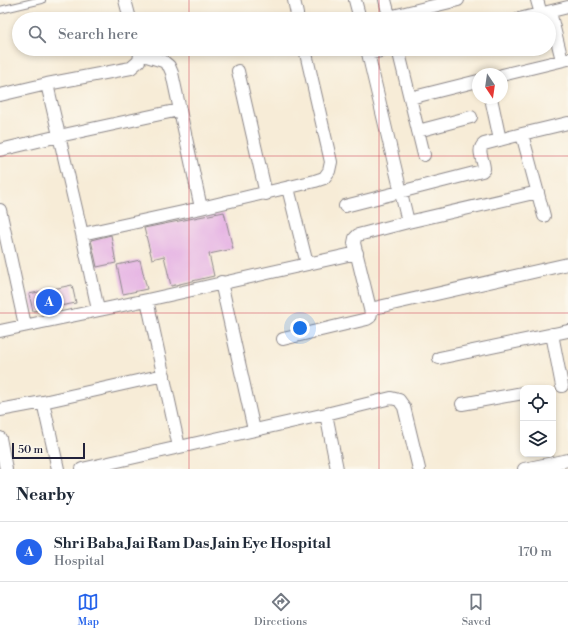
<!DOCTYPE html>
<html lang="en">
<head>
<meta charset="utf-8">
<style>
  :root { --surface:#fff; --page:#f2f2f3; --text:#1f2937; --muted:#747a83; --line:#e0e1e3; --accent:#2563eb }
  body { margin:0; font-family:"Libre Bodoni",serif; background:var(--page); color:var(--text) }
  .controls { position:absolute; right:12px; bottom:12px; display:grid; overflow:hidden; border-radius:8px; box-shadow:0 2px 6px #0003 }
  .controls button { width:36px; height:36px; display:grid; place-items:center; padding:0; border:0; border-bottom:1px solid var(--line); background:var(--surface); color:var(--text); font:20px sans-serif }
  .compass { position:absolute; left:472px; top:68px; width:36px; height:36px; border-radius:50%; background:var(--surface); box-shadow:0 2px 6px #0003; rotate:167deg }
  .scale { position:absolute; left:12px; bottom:10px; width:73px; box-sizing:border-box; padding-left:4px; border:2px solid #22223b; border-top:0; font-size:11px; line-height:14px; white-space:nowrap; color:#22223b; -webkit-text-stroke:3px #fbf7ec; paint-order:stroke }
  .you { position:absolute; left:300px; top:328px; width:14px; height:14px; margin:-10px; border:3px solid #fff; border-radius:50%; background:#1a73e8; box-shadow:0 0 0 6px #1a73e833 }
  .badge { display:grid; place-items:center; width:26px; height:26px; border-radius:50%; background:var(--accent); color:#fff; font-size:13px; font-weight:700 }
  .pin { position:absolute; translate:-50% -50%; border:2px solid #fff; box-shadow:0 1px 4px #0006 }
  .list { margin:0; padding:0; list-style:none }
  h2 { display:flex; justify-content:space-between; align-items:center; height:52px; margin:0; padding:0 16px; font-size:17px }
  h2 small { font-size:13px; font-weight:400; color:var(--muted) }
  .list li { display:grid; grid-template-columns:26px 1fr auto; gap:12px; align-items:center; box-sizing:border-box; height:60px; padding:0 16px; border-top:1px solid var(--line) }
  .list b { display:block; font-size:15px; white-space:nowrap }
  .list p { margin:0; font-size:13px; white-space:nowrap; color:var(--muted) }
  .list em { font-size:13px; font-style:normal; color:var(--muted) }
  .icon { flex:none; width:22px; height:22px; fill:none; stroke:currentColor; stroke-width:2; stroke-linecap:round; stroke-linejoin:round }
  .map { position:relative; flex:none; width:568px; height:469px; overflow:hidden }
  .search { position:absolute; background:var(--surface); box-shadow:0 2px 6px #0003; left:12px; right:12px; top:12px; height:44px; display:flex; align-items:center; gap:10px; box-sizing:border-box; padding:0 14px; border-radius:22px; color:var(--muted); font-size:15px }
  .sheet { height:112px; background:var(--surface) }
  nav { display:flex; justify-content:space-around; align-items:center; box-sizing:border-box; height:56px; border-top:1px solid var(--line); background:var(--surface); font-size:11px; color:var(--muted) }
  nav a { display:grid; justify-items:center; gap:2px }
  nav .on { color:var(--accent) }
  .map>svg:first-child { display:block }
  .building { fill:#e4aee3 }
  .lines { fill:none; stroke-linecap:round; stroke-linejoin:round }
  .lane-casing { stroke:#8c8789; stroke-width:8 }
  .street-casing { stroke:#8c8789; stroke-width:14 }
  .lane { stroke:#fff; stroke-width:6 }
  .street { stroke:#fff; stroke-width:12 }
  .grid { fill:none; stroke:#d1495b; stroke-width:1; stroke-opacity:0.55 }
</style>
</head>
<body>
<div class="map">
<svg width="568" height="469" viewBox="0 0 568 469">
  <rect width="100%" height="100%" fill="#fbf7ec"/>
  <filter id="ink" filterUnits="userSpaceOnUse"><feTurbulence type="fractalNoise" baseFrequency=".025" numOctaves="2"/><feDisplacementMap in="SourceGraphic" scale="8" xChannelSelector="R" yChannelSelector="G"/><feConvolveMatrix kernelMatrix="1 2 1 2 8 2 1 2 1" color-interpolation-filters="sRGB"/></filter>
  <filter id="wash" filterUnits="userSpaceOnUse"><feTurbulence type="fractalNoise" baseFrequency=".012" numOctaves="4" result="noise"/><feDisplacementMap in="SourceGraphic" scale="16" xChannelSelector="R" yChannelSelector="G"/><feGaussianBlur stdDeviation="0.9" result="paint"/><feColorMatrix in="noise" values="0 0 0 0 0 0 0 0 0 0 0 0 0 0 0 0 0 1.4 0 .05"/><feComposite in="paint" operator="in"/></filter>
  <g filter="url(#wash)">
    <rect width="100%" height="100%" fill="#f7ecd7"/>
    <g id="blocks">
      <path class="building" d="M224,212L233,249L209,254L214,276L171,286L164,256L152,259L144,228Z
        M111,235L116,263L97,267L91,240Z
        M140,260L147,289L123,294L117,265Z
        M72,285L76,303L33,311L29,294Z"/>
    </g>
  </g>
  <g filter="url(#ink)">
    <use href="#blocks" fill-opacity="0" stroke="#8c8789" stroke-width="1"/>
    <g class="lines">
      <g class="lane-casing">
        <path id="lane" d="M0,10L42,0"/>
      </g>
      <g class="street-casing">
        <path id="street" d="M125,0L130,19
          M294,0L298,19
          M355,0L360,19
          M385,0L390,19
          M537,0L541,14
          M550,12L562,60
          M381,19L458,0
          M519,19L568,7
          M367,49L408,222
          M398,49L410,98
          M140,54L163,61L169,66L172,73L201,208
          M368,54L389,49
          M238,71L266,194
          M502,75L568,59
          M47,84L82,234L98,310
          M0,95L47,84L131,68L139,61L140,54L138,49
          M491,98L500,140
          M418,131L471,117
          M522,134L544,216
          M0,150L59,136L179,110
          M424,155L410,98L478,81
          M288,188L307,264
          M345,206L482,171L484,169C484,160 476,150 484,144L522,134L568,123
          M0,210L25,325
          M82,234L201,208L315,181L324,178L329,171L331,162L305,49
          M221,282L254,430
          M147,300L179,447
          M370,309L568,264
          M0,331L147,300L357,253
          M552,334L562,386
          M283,339L367,319L370,317L371,313L354,243L355,238L358,235L408,222L538,192
          M439,358L568,331
          M43,402L58,469
          M462,404L523,393
          M0,410L43,402L164,375
          M326,414L337,469
          M0,438L6,469
          M82,469L326,414L391,398L399,400L404,407L419,469
          M524,469L568,460"/>
      </g>
      <use href="#lane" class="lane"/>
      <use href="#street" class="street"/>
    </g>
  </g>
  <path class="grid" d="M189,0V19M379,0V19M189,49V469M379,49V469M0,156H568M0,313H568"/>
</svg>
<div class="controls">
<button><svg class="icon" aria-label="locate" viewBox="0 0 24 24"><circle cx="12" cy="12" r="6"/><path d="M12 2v4M12 18v4M2 12h4M18 12h4"/></svg></button>
<button><svg class="icon" aria-label="layers" viewBox="0 0 24 24"><path d="M12 4l9 5-9 5-9-5zM3 14l9 5 9-5"/></svg></button>
</div>
<svg class="compass" viewBox="-18 -18 36 36"><path d="M0-13l5 13h-10z" fill="#e53935"/><path d="M0 13l5-13h-10z" fill="#747a83"/></svg>
<div class="scale">50 m</div>
<div class="you"></div>
<div class="pin badge" style="left:49px;top:302px">A</div>
<div class="search"><svg class="icon" aria-label="search" viewBox="0 0 24 24"><circle cx="10" cy="10" r="6"/><path d="M15 15l6 6"/></svg>Search here</div>
</div>
<section class="sheet">
<h2>Nearby<small></small></h2>
<ul class="list">
<li><span class="badge">A</span><div><b>Shri Baba Jai Ram Das Jain Eye Hospital</b><p>Hospital</p></div><em>170 m</em></li>
</ul>
</section>
<nav>
<a class="on"><svg class="icon" aria-label="map" viewBox="0 0 24 24"><path d="M3 6l6-2 6 2 6-2v14l-6 2-6-2-6 2zM9 4v14M15 6v14"/></svg>Map</a>
<a><svg class="icon" aria-label="directions" viewBox="0 0 24 24"><path d="M12 3l9 9-9 9-9-9zM9 14v-3h6M13 9l2 2-2 2"/></svg>Directions</a>
<a><svg class="icon" aria-label="saved" viewBox="0 0 24 24"><path d="M7 4h10v16l-5-4-5 4z"/></svg>Saved</a>
</nav>
</body>
</html>
